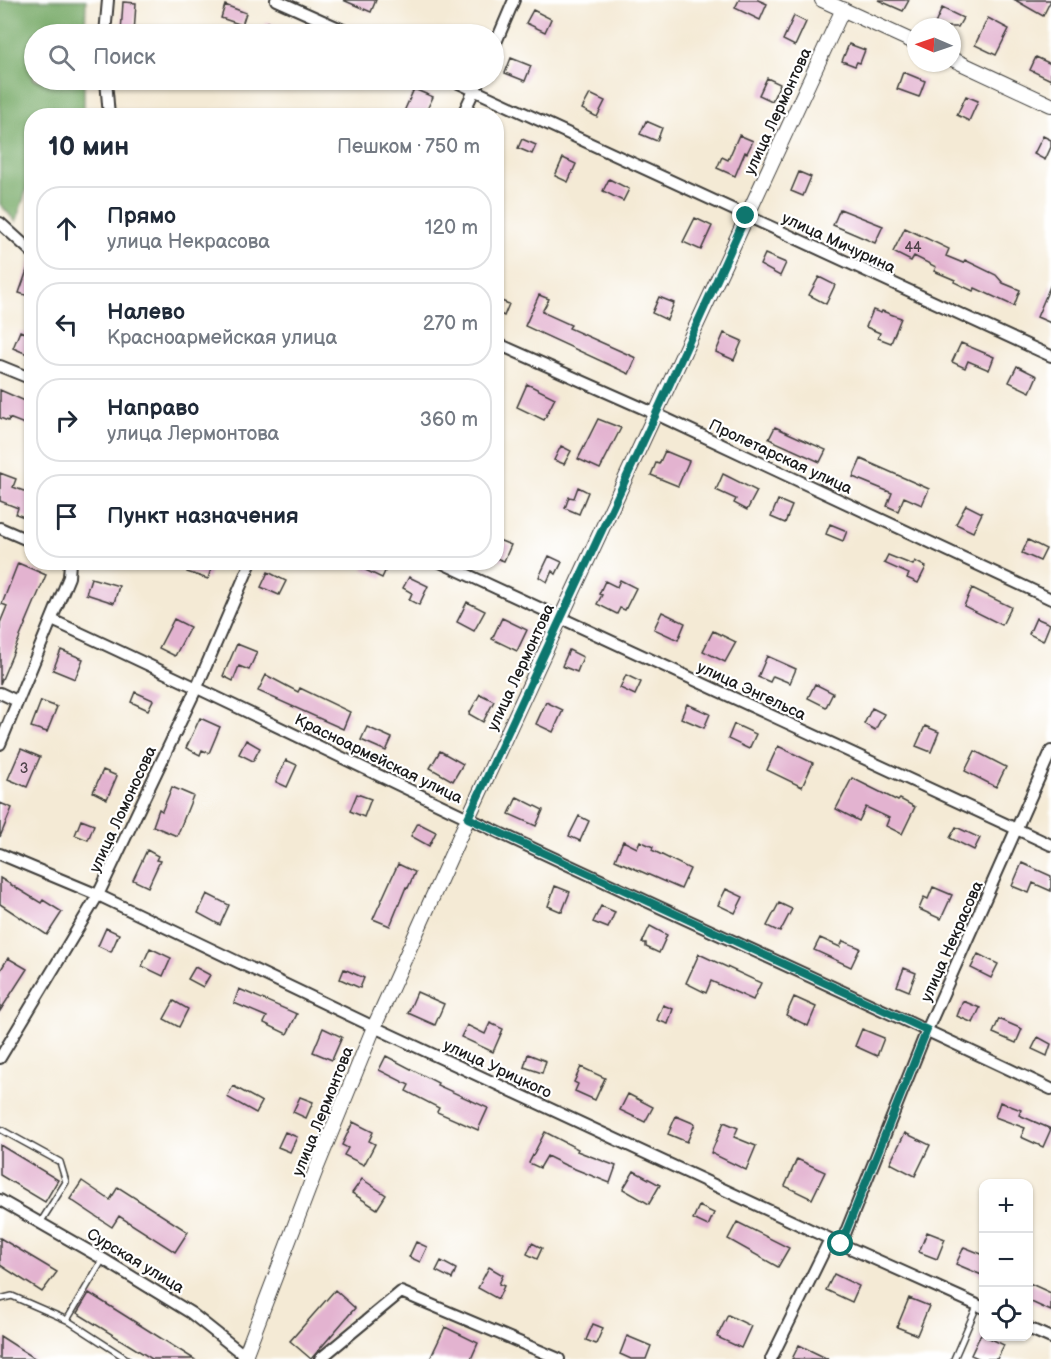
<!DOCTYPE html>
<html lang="ru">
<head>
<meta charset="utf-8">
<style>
  :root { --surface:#fff; --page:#f6f6f7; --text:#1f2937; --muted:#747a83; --line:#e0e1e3 }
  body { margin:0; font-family:"Balsamiq Sans",sans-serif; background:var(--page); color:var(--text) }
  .controls { position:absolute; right:18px; bottom:18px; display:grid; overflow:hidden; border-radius:12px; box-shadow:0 2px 4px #0004 }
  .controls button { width:54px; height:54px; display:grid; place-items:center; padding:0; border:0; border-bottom:2px solid var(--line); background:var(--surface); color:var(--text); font:30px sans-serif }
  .compass { position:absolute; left:907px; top:18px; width:54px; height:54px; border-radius:50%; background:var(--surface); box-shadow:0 2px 4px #0004; rotate:272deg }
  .stop { position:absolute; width:18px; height:18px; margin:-14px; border:4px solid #0f766e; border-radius:50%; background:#fff }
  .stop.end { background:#0f766e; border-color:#fff; box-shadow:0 2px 6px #0008 }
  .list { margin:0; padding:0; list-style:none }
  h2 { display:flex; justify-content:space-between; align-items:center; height:78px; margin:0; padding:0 24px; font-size:26px }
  h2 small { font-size:20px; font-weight:400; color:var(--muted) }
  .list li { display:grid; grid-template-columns:39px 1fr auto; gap:18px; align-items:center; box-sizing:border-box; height:84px; margin:0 12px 12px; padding:0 12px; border:2px solid var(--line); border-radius:24px }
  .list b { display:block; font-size:22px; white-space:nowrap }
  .list p { margin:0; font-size:20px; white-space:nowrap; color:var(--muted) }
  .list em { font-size:20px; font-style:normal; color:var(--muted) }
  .icon { flex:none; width:33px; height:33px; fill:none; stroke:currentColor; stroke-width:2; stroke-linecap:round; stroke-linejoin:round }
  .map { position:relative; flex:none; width:1051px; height:1359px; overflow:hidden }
  .search { position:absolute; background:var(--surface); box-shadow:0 2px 4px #0004; left:24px; top:24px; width:480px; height:66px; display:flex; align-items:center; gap:15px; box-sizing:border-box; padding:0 21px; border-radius:33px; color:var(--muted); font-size:22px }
  .panel { position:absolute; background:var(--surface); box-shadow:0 2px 4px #0004; left:24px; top:108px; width:480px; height:462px; border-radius:24px }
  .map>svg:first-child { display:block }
  .forest { fill:#74a865; stroke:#486240; stroke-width:1.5 }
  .building { fill:#e3b3d0 }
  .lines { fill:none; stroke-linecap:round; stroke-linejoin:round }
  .service-casing { stroke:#3c3b38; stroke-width:8 }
  .minor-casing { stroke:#3c3b38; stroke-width:14 }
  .tertiary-casing { stroke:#3c3b38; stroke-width:16 }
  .service { stroke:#fff; stroke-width:5 }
  .minor { stroke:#fff; stroke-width:10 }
  .tertiary { stroke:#fff; stroke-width:14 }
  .route { stroke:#0f766e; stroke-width:8 }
  .labels { text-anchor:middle; stroke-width:4.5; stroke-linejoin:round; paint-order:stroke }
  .number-label { font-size:14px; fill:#4e4249 }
  .street-label { font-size:16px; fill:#1c1c1c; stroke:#fff }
</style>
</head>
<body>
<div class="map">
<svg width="1051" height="1359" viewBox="0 0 1051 1359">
  <rect width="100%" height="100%" fill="#fff"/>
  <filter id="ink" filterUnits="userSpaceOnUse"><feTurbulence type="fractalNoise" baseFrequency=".0167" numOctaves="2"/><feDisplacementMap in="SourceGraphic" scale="12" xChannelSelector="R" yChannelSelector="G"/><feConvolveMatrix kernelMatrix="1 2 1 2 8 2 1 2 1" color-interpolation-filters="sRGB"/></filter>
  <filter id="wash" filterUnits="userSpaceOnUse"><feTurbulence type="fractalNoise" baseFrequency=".008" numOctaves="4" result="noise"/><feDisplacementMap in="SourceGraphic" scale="24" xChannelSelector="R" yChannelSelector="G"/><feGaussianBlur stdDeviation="1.35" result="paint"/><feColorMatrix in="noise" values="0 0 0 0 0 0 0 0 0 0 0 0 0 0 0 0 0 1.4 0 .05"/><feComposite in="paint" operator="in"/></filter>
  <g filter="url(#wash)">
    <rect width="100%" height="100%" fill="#f4ead5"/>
    <path class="forest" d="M0,0H86L85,34H34V80H84V110L77,115L32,116L31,175L16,222L0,204Z"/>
    <g id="blocks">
      <path class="building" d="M343,0H376L371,12Z
        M739,0H758L767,4L760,20L735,8Z
        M878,0H909L903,11Z
        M1015,0H1051L1043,16Z
        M123,2L136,3L134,34L121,33Z
        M225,5L246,13L242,25L221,18Z
        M942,8L963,18L958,27H942L935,24Z
        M533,10L551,19L545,32L526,23Z
        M794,16L806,22L795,46L783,40Z
        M988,18L1009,29L996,55L975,45Z
        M267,22L296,34H262Z
        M849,44L865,50L860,63L857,62L855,66L842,61Z
        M1036,57L1051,64V80L1030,70Z
        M511,58L531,66L525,81L505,73Z
        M903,72L925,81L919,97L897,89Z
        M767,78L780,84L772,101L759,95Z
        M414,89L433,97L424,116H402Z
        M590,94L605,101L597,117L582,109Z
        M966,96L978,101L969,121L957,115Z
        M646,121L662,128L657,141L640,134Z
        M739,135L753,141L747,153L745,152L735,176L717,168L722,157L728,160Z
        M1043,136L1051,140V147L1045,160L1034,154Z
        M522,139L536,145L532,154L518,148Z
        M563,158L576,164L568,182L555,176Z
        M799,172L811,177L803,196L791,191Z
        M609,179L629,189L623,201L603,191Z
        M840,209L883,226L875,243L833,225Z
        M695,218L712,226L701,250L683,242Z
        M905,228L949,249L946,256L963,263L965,260L996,275L1003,283L1020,290L1014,306L975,288L973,291L954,282L955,280L934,271L936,267L914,256L911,261L893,252Z
        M765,254L786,263L780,276L760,265Z
        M30,262H32V297L19,293Z
        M819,277L835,285L826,304L809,295Z
        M1051,284V323L1037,317Z
        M539,295L549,299L542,312L571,325L569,328L636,358L629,374L525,326Z
        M659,297L674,303L667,320L652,313Z
        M496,299L509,304L504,316L496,312Z
        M873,310L881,313L882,311L901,318L891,343L878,338L880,333L866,327Z
        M20,331L32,336V356L13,348Z
        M724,333L742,341L734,360L716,352Z
        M961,343L994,357L989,370L968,361L965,368L952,362Z
        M1017,366L1037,376L1030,392L1009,382Z
        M527,384L555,398L544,420L517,407Z
        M0,390L32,404V427L9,418L8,421L0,418Z
        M598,419L621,428L600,469L578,459Z
        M775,427L826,450L820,462L769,439Z
        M561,446L571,451L564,464L554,460Z
        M665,451L689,461L678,486L651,475L656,463L659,464Z
        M861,459L929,489L922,505L904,497L898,511L887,506L892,493L853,477Z
        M0,473L16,479L13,487L32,494V520L16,514L18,508L0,501Z
        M723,474L757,491L747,510L734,503L736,499L716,490Z
        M578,487L588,492L579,514L565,508L569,497L574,498Z
        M778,500L792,506L785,523L771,517Z
        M966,505L982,513L973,532L956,524Z
        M830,524L847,531L843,541L826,534Z
        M496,539L511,545L504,561L496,558Z
        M1028,540L1046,549L1040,561L1022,553Z
        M888,555L913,565L915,561L926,567L918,583L907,578L909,574L884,563Z
        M549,556L562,562L556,574L552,571L547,582L539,577Z
        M190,562H213L208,579L187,572Z
        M366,562H377L387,567L382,578L363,569Z
        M18,563L46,575L0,684V623L7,606L2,604Z
        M268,572L286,581L279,595L261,587Z
        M409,577L428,586L419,605L409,600L412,593L403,588Z
        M91,578L119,586L114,603L86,594Z
        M620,580L636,588L625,610L620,608L617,614L597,604L602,595L599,594L605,581L617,587Z
        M972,588L1011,607L1002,625L964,606Z
        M467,602L485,611L474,631L457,622Z
        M662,612L685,623L678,640L654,629Z
        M502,618L527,630L517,651L492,639Z
        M1036,618L1050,624L1043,641L1029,634Z
        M174,619L190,627L175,656L159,648Z
        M713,631L736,642L725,662L703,651Z
        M237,644L257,652L249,670L239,666L233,681L223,676Z
        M61,650L83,659L75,679L53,670Z
        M569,650L583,657L577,672L562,666Z
        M767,656L796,669L790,683L773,676L770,682L758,677Z
        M266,675L298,692L300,688L350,712L343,729L258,691Z
        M626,675L641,682L635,695L620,688Z
        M815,684L833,693L826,707L808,698Z
        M135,692L153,700L148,710L131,702Z
        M480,694L494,701L483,722L469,714Z
        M41,701L57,707L47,732L31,727Z
        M546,702L563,710L553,732L536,724Z
        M687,704L710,714L704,728L681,718Z
        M872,708L884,714L875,730L864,724Z
        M200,718L220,727L209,753L202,750L200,755L186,748Z
        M734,724L756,734L749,749L728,739Z
        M925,726L939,732L931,752L916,746Z
        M367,727L392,738L386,751L361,740Z
        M246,740L260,748L253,761L239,754Z
        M778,746L813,763L802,787L767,770Z
        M21,749L40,757L27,787L8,779Z
        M440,751L463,764L453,781L430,768Z
        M975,751L1006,767L996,787L965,771Z
        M286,760L297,765L287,787L276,782Z
        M103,770L117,776L107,799L93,792Z
        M852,778L898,801L900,799L915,807L902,834L886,826L889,818L866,807L859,821L836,809Z
        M172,787L193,796L177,836L153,826L159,809L162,811Z
        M357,794L371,799L364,817L350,811Z
        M517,797L543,810L536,826L509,814Z
        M0,803L12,808L0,837Z
        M579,816L589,821L580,841L569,836Z
        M81,820L94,825L88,840L75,835Z
        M418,823L436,832L429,846L411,836Z
        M956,827L980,838L974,850L950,838Z
        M623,841L637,848L640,841L653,847L652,850L690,869L681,889L615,860Z
        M147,850L158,856L156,860L160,861L148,887L133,880Z
        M1022,863L1051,876V891L1033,883L1029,893L1012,886Z
        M398,864L415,872L408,888L406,887L390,926L373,919Z
        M0,878L41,903L43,900L62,912L47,935L0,904Z
        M555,886L570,892L562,912L548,906Z
        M933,887L952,895L941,919L919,909L924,897L928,899Z
        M726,889L743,897L735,913L718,905Z
        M207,894L229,905L220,925L198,913Z
        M779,903L792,909L780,932L767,926Z
        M601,906L615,912L608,928L593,922Z
        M650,926L667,935L659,953L646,947V943H642Z
        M106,928L119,934L111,952L98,946Z
        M820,938L840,947L843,941L860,948L851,967L814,950Z
        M150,948L171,958L163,976L142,966Z
        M699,954L761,983L753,1000L711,981L706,993L686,983Z
        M978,954L998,964L991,978L971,968Z
        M8,958L27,969L0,1011V971Z
        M195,967L210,975L203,987L188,979Z
        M904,968L916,973L909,991L897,986Z
        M344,969L364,978L360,988L340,979Z
        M239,989L297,1014L287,1034L264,1023L267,1017L234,1003Z
        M417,992L444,1004L435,1025L408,1013Z
        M794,997L816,1007L808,1026L786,1015Z
        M174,1001L188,1009L179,1027L164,1019Z
        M963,1001L980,1008L973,1023L957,1016Z
        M663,1005L673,1009L668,1024L657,1020Z
        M999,1019L1022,1029L1016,1043L993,1033Z
        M490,1023L503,1029L493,1052L461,1037L467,1025L485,1034Z
        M323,1028L342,1037L332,1060L313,1052Z
        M862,1029L884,1038L877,1056L855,1046Z
        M1038,1037L1051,1044L1047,1056L1032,1049Z
        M528,1054L546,1061L542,1073L524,1067Z
        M386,1056L438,1083L437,1085L488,1108L478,1130L437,1112L439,1108L406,1091L409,1085L379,1070Z
        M581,1067L605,1078L595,1100L575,1091L578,1084L574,1082Z
        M233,1086L262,1102L256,1113L227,1097Z
        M628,1094L653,1107L645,1122L620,1110Z
        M300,1097L313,1102L306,1118L293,1112Z
        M1000,1102L1021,1110L1019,1115L1051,1129L1043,1147L1021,1137L1025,1128L995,1117Z
        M676,1116L695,1124L687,1142L668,1134Z
        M353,1122L373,1132L369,1141L375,1144L364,1165L344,1155L348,1148L342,1145Z
        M724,1122L738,1128L734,1137L756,1146L746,1170L711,1153Z
        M285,1132L297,1137L290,1152L278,1147Z
        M545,1132L578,1149L577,1151L616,1166L610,1183L565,1165L547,1156L540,1168L529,1163Z
        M905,1133L930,1145L915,1176L890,1163Z
        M0,1145L58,1180L45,1202L0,1175Z
        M797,1159L825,1172L812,1199L785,1186Z
        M634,1171L660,1185L649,1204L623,1189Z
        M362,1179L386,1195L377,1209L352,1193Z
        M82,1181L110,1200L118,1187L188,1232L175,1252L119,1216L112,1227L70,1199Z
        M699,1206L714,1213L708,1226L693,1219Z
        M737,1222L789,1248L778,1267L728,1239Z
        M927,1232L945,1239L937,1259L919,1252Z
        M0,1238L57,1272L42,1292L0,1265Z
        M416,1242L427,1247L420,1262L409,1257Z
        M532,1243L542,1248L537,1259L527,1254Z
        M964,1247L984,1255V1276L956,1264Z
        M441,1261L456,1269L452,1279L436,1271Z
        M489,1267L503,1275L499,1284L504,1286L498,1299L478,1288Z
        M834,1274L859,1286L852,1302L826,1290Z
        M1029,1283L1051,1293V1311L1029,1301Z
        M335,1290L355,1308L311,1359L290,1341Z
        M89,1293L194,1359H152L77,1313Z
        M909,1298L929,1306L917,1335L897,1327Z
        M728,1315L751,1326L741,1348L717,1337Z
        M593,1324L603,1328L596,1344L586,1340Z
        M445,1327L478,1343L471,1359H430Z
        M981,1334L1004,1345L997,1359H980L971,1355Z
        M0,1336L36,1359H0Z
        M627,1336L651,1346L646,1359H631L620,1354Z
        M799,1345L828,1359H792Z"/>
    </g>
  </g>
  <g filter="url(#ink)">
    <use href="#blocks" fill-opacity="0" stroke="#3c3b38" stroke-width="1.5"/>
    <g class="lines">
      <g class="service-casing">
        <path id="service" d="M0,1129L60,1162L66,1182L40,1223
          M0,1299L12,1296L67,1320L103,1259
          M67,1320L127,1359
          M954,1359L977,1306"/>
      </g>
      <g class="minor-casing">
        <path id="minor" d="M276,0L352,34
          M105,34L108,0
          M494,47L514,0
          M106,80L109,116
          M452,80L1051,356
          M462,116L479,80
          M0,223L32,252
          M496,343L656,414L1051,599
          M0,366L32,379
          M0,528L32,542
          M440,562L1051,845
          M52,620C192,684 329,752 468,818C662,910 858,997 1051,1089
          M0,693L17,701
          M0,744L69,577L70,562
          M0,854L98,895L374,1027L841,1244L984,1308
          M0,1058L98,895L197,687L251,562
          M0,1200L103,1259L191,1313L245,1356
          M841,1244L927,1030L1051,751
          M1028,1328L1051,1338
          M320,1359L401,1292L559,1359
          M771,1359L830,1239"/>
      </g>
      <g class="tertiary-casing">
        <path id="tertiary" d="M822,0L916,43
          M952,59L1051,105
          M247,1359L245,1356L317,1167L374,1027L468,818L843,9"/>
      </g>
      <use href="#service" class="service"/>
      <use href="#minor" class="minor"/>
      <use href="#tertiary" class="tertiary"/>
    </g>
  </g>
  <g class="lines" filter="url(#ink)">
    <path class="route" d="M746,216L656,414L468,818L927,1030L841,1244"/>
  </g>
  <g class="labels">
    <g class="number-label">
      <text x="913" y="252">44</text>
      <text x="24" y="773">3</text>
    </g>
    <g class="street-label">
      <text transform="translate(777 111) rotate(-65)" y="6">улица Лермонтова</text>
      <text transform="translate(839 242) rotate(25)" y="6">улица Мичурина</text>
      <text transform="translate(781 456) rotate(25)" y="6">Пролетарская улица</text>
      <text transform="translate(520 667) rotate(-65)" y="6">улица Лермонтова</text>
      <text transform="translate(752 690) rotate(25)" y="6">улица Энгельса</text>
      <text transform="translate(379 758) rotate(26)" y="6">Красноармейская улица</text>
      <text transform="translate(122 809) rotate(-65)" y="6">улица Ломоносова</text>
      <text transform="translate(951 941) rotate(-66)" y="6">улица Некрасова</text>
      <text transform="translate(498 1068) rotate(25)" y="6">улица Урицкого</text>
      <text transform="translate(322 1111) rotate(-68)" y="6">улица Лермонтова</text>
      <text transform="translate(136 1260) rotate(31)" y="6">Сурская улица</text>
    </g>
  </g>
</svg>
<div class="controls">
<button>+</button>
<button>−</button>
<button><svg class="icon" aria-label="locate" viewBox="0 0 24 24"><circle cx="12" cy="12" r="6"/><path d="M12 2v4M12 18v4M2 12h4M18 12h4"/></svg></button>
</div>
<svg class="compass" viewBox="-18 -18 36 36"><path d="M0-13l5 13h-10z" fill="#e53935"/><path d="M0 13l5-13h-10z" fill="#747a83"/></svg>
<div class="stop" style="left:841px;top:1244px"></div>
<div class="stop end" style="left:746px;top:216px"></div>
<div class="search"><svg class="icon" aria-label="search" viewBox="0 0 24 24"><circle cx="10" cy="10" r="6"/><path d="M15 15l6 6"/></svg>Поиск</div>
<section class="panel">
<h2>10 мин<small>Пешком · 750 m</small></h2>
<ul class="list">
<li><svg class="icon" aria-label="ahead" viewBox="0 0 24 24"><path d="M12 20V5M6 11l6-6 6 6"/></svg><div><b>Прямо</b><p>улица Некрасова</p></div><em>120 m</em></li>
<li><svg class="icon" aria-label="left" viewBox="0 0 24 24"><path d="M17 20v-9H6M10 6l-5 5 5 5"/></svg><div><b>Налево</b><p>Красноармейская улица</p></div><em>270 m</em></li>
<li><svg class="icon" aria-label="right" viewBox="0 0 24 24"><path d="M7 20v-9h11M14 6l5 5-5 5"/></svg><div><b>Направо</b><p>улица Лермонтова</p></div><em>360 m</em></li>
<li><svg class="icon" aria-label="arrive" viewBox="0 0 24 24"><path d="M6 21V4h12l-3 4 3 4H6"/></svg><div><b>Пункт назначения</b></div></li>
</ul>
</section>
</div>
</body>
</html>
